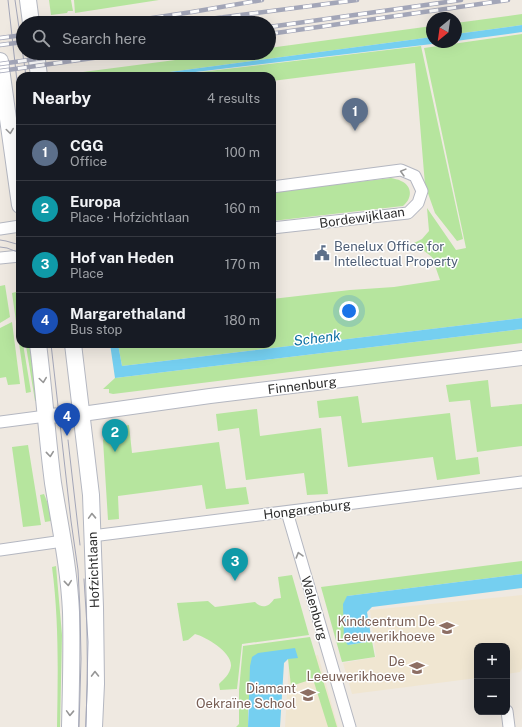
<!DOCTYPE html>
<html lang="en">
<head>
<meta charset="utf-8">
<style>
  :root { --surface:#171b24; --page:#20242c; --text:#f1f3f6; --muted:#9ea1a6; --line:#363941; --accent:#4264fb }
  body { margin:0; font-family:"Public Sans",sans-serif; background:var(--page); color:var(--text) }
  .controls { position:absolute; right:12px; bottom:12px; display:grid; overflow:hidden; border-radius:8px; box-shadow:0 4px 16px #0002 }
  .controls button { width:36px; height:36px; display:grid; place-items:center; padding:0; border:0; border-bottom:1px solid var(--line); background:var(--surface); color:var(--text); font:20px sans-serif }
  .compass { position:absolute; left:426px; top:12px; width:36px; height:36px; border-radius:50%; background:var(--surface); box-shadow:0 4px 16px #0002; rotate:209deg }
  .you { position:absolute; left:349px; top:311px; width:14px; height:14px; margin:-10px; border:3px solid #fff; border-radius:50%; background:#1a73e8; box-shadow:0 0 0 6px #1a73e833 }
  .badge { display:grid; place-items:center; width:26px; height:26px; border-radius:50%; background:var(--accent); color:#fff; font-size:13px; font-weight:700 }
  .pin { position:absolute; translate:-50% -33px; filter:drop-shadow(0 1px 2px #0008) }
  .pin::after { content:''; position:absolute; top:21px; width:14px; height:12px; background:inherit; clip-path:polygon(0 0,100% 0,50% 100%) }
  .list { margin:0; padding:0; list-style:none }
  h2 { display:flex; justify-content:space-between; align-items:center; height:52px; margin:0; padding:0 16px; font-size:17px }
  h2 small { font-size:13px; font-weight:400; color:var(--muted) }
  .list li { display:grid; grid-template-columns:26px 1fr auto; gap:12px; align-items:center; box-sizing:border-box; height:56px; padding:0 16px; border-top:1px solid var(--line) }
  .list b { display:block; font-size:15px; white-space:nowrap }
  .list p { margin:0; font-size:13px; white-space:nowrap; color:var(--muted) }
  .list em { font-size:13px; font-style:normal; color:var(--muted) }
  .icon { flex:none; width:22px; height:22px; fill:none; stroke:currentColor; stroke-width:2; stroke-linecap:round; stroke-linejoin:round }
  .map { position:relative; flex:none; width:522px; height:727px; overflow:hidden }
  .search { position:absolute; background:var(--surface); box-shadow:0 4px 16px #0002; left:16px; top:16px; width:260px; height:44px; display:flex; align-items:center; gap:10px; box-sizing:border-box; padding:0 14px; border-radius:22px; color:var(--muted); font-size:15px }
  .panel { position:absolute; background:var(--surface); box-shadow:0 4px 16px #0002; left:16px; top:72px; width:260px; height:276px; border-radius:12px }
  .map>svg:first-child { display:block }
  .education { fill:#f0e6d1 }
  .green { fill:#b6e59e }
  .water { fill:#75cff0 }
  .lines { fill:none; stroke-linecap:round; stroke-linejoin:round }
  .minor-casing { stroke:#b4b7c1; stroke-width:13 }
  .tertiary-casing { stroke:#b4b7c1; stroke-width:16 }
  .secondary-casing { stroke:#b4b7c1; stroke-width:18 }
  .minor { stroke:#fff; stroke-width:11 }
  .tertiary { stroke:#fff; stroke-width:14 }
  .secondary { stroke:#fff; stroke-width:16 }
  .tram { stroke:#a3a6b8; stroke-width:1 }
  .rail-casing { stroke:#a3a6b8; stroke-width:4.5 }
  .rail { stroke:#fff; stroke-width:3; stroke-dasharray:9; stroke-linecap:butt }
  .oneway { stroke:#969696 }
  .labels { text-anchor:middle; stroke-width:3; stroke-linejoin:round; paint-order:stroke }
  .street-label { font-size:13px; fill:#2e2e2e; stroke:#fff }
  .service-label { font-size:13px; fill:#4e5e75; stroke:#fff; text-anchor:start }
  .education-label { font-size:13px; fill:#785e54; stroke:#fff; text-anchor:end }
  .water-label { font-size:14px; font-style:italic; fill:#0d6fa3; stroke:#fff }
</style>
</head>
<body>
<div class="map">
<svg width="522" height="727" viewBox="0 0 522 727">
  <rect width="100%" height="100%" fill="#efe9e1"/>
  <path class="education" d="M522,595V668L520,672L507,674V646H477V678L352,694L343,663L376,657L370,610Z
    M318,655L338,727H285L289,663Z"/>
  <path class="green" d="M49,0H71L73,11H68L67,13L51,15Z
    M74,0H159L75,13Z
    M522,14V25L456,34V23Z
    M432,26V37L162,73V76H60V75L229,53H269V48Z
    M522,34V318L122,366L118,344H272V299L350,290L394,287L440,280L432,257L414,243L422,239L429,231L427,208L456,250L466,248L424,48Z
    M421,46L463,239L457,241L435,213L425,185L415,63L272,81V76H166Z
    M391,178C394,179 398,179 401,181C413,186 412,199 403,206L272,221V192Z
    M5,285L10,317L0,323V286Z
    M16,292L20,324V344H23L31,392L26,393L12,293Z
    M12,322L20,384L8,385L6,377L0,378V328Z
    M522,329V343L113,394L109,393V389H103L115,378Z
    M31,345L37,401H35L26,346Z
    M488,380L491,407L522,404V446L477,452L470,400L449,402L446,385Z
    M358,396L362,423L450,413L456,460L478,457L480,474L437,480L433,457L348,467L341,416L319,418L317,401Z
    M257,409L260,436L321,428L328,494L307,495L304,473L246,480L239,428L218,431L216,414Z
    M129,425L132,453L219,442L226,489L246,487L249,504L206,509L202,485L118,496L119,519L108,520L103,440L109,429Z
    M28,445L41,525L23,527L12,447Z
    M44,494L52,514L51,521L45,522L40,495Z
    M522,561V574L347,596L348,645L367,642L371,636L375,657L342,662L321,587Z
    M56,566L62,635L60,727H57C58,673 59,620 52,567Z
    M292,575L309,635L242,644L237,689L220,690L219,684C224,679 230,674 231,666C232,652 206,637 195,634L188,640L183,641L177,603L208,601L215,607L255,602C262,609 269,607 274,599L281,598L278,577Z
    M310,637L337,727H328L313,679L291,686L288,659L295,648L248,702V727H236L239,724V690L243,646Z"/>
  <path class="water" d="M522,25V32L456,41V34Z
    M432,37V42H449L162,76V73Z
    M522,318V329L115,378L110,344H118L122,366Z
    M522,574V588L372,607L367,612L371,636L367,642L348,645L344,640L343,604L347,596Z
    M295,648L298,658L288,659L284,663L280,727H248L250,666L252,657L258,653Z"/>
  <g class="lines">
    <g class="minor-casing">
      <path id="minor" d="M272,187L401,170L415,176L422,191L418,203L408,213L272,228
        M0,229L20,226
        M0,258L20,256
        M0,422L46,416
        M287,512L350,727
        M92,536L522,482
        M0,550L63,541
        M507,711L509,727"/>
    </g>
    <g class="tertiary-casing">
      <path id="tertiary" d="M46,416L82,414L210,396L522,358"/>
    </g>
    <g class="secondary-casing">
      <path id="secondary" d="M28,0L31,23
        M36,53L39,76
        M0,61L20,205
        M38,344C44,390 47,437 53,483C60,526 69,568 71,612C72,650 71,689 70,727
        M73,344L91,495L95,607L96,684L94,727"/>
    </g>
    <use href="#minor" class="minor"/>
    <use href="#tertiary" class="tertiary"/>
    <use href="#secondary" class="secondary"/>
    <path class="tram" d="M8,0L20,108
      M15,0L26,76
      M0,240L6,241L20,245
      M0,247L7,248L20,253
      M51,344L71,521L78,570L80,611L81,659L79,727
      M68,440L80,545
      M84,579L88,642L86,727"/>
    <g class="rail-casing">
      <path id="rail" d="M119,23L192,12L262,0
        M178,23L357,0
        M269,27L461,0
        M269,34L508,0
        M0,38L23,35
        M0,45L23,42
        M0,64L79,53
        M0,71L129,53"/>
    </g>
    <use href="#rail" class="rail"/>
  </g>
  <defs><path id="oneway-chevron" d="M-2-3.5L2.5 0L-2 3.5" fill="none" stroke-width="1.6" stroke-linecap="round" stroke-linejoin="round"/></defs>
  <g class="oneway">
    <use href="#oneway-chevron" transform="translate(10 131) rotate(82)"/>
    <use href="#oneway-chevron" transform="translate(403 172) rotate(-165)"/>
    <use href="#oneway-chevron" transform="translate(43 380) rotate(82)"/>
    <use href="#oneway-chevron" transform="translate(50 454) rotate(84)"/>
    <use href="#oneway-chevron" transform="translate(92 516) rotate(-92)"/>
    <use href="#oneway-chevron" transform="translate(299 555) rotate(-106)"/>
    <use href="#oneway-chevron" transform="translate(68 583) rotate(84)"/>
    <use href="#oneway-chevron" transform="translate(95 674) rotate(-91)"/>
    <use href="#oneway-chevron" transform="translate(70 713) rotate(92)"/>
  </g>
  <defs>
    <g id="civic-bare" transform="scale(1.2)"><path d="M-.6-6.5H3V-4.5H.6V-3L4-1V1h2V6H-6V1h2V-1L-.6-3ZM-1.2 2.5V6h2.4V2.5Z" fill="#5c6f8a" stroke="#fff" stroke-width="2.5" paint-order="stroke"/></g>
    <g id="school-bare" transform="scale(1.2)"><path d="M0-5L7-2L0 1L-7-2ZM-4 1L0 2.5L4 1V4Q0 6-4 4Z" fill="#8d6e63" stroke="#fff" stroke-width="2.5" paint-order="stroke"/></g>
  </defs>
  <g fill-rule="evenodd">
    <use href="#civic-bare" x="322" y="253"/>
    <use href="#school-bare" x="447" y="628"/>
    <use href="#school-bare" x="417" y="668"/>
    <use href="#school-bare" x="308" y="695"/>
  </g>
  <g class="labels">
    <g class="street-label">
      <text transform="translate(362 217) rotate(-8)" y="5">Bordewijklaan</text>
      <text transform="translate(302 385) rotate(-7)" y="5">Finnenburg</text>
      <text transform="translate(307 509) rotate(-7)" y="5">Hongarenburg</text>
      <text transform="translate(93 570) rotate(-92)" y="5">Hofzichtlaan</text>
      <text transform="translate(315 608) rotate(74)" y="5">Walenburg</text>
    </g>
    <g class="service-label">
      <text x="334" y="251">Benelux Office for<tspan x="334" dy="15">Intellectual Property</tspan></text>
    </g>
    <g class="education-label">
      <text x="435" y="626">Kindcentrum De<tspan x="435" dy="15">Leeuwerikhoeve</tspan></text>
      <text x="405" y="666">De<tspan x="405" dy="15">Leeuwerikhoeve</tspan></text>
      <text x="296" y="693">Diamant<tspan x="296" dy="15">Oekraïne School</tspan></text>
    </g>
    <g class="water-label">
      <text transform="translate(317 338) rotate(-7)" y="5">Schenk</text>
    </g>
  </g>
</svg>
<div class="controls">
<button>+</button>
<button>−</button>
</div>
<svg class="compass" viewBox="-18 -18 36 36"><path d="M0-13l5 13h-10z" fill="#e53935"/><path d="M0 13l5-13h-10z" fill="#9ea1a6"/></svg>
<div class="you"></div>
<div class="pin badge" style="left:355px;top:131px;background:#5c6f8a">1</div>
<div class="pin badge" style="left:115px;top:452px;background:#0f9aa8">2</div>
<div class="pin badge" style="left:235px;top:581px;background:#0f9aa8">3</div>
<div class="pin badge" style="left:67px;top:436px;background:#1a4fb4">4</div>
<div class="search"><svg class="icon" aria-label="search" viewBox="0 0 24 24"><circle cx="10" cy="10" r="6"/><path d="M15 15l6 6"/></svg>Search here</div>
<section class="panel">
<h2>Nearby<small>4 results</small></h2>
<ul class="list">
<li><span class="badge" style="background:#5c6f8a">1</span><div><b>CGG</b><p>Office</p></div><em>100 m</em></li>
<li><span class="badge" style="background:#0f9aa8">2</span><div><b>Europa</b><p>Place · Hofzichtlaan</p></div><em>160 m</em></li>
<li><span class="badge" style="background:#0f9aa8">3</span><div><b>Hof van Heden</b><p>Place</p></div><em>170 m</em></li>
<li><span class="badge" style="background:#1a4fb4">4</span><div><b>Margarethaland</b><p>Bus stop</p></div><em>180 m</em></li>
</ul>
</section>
</div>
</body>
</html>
